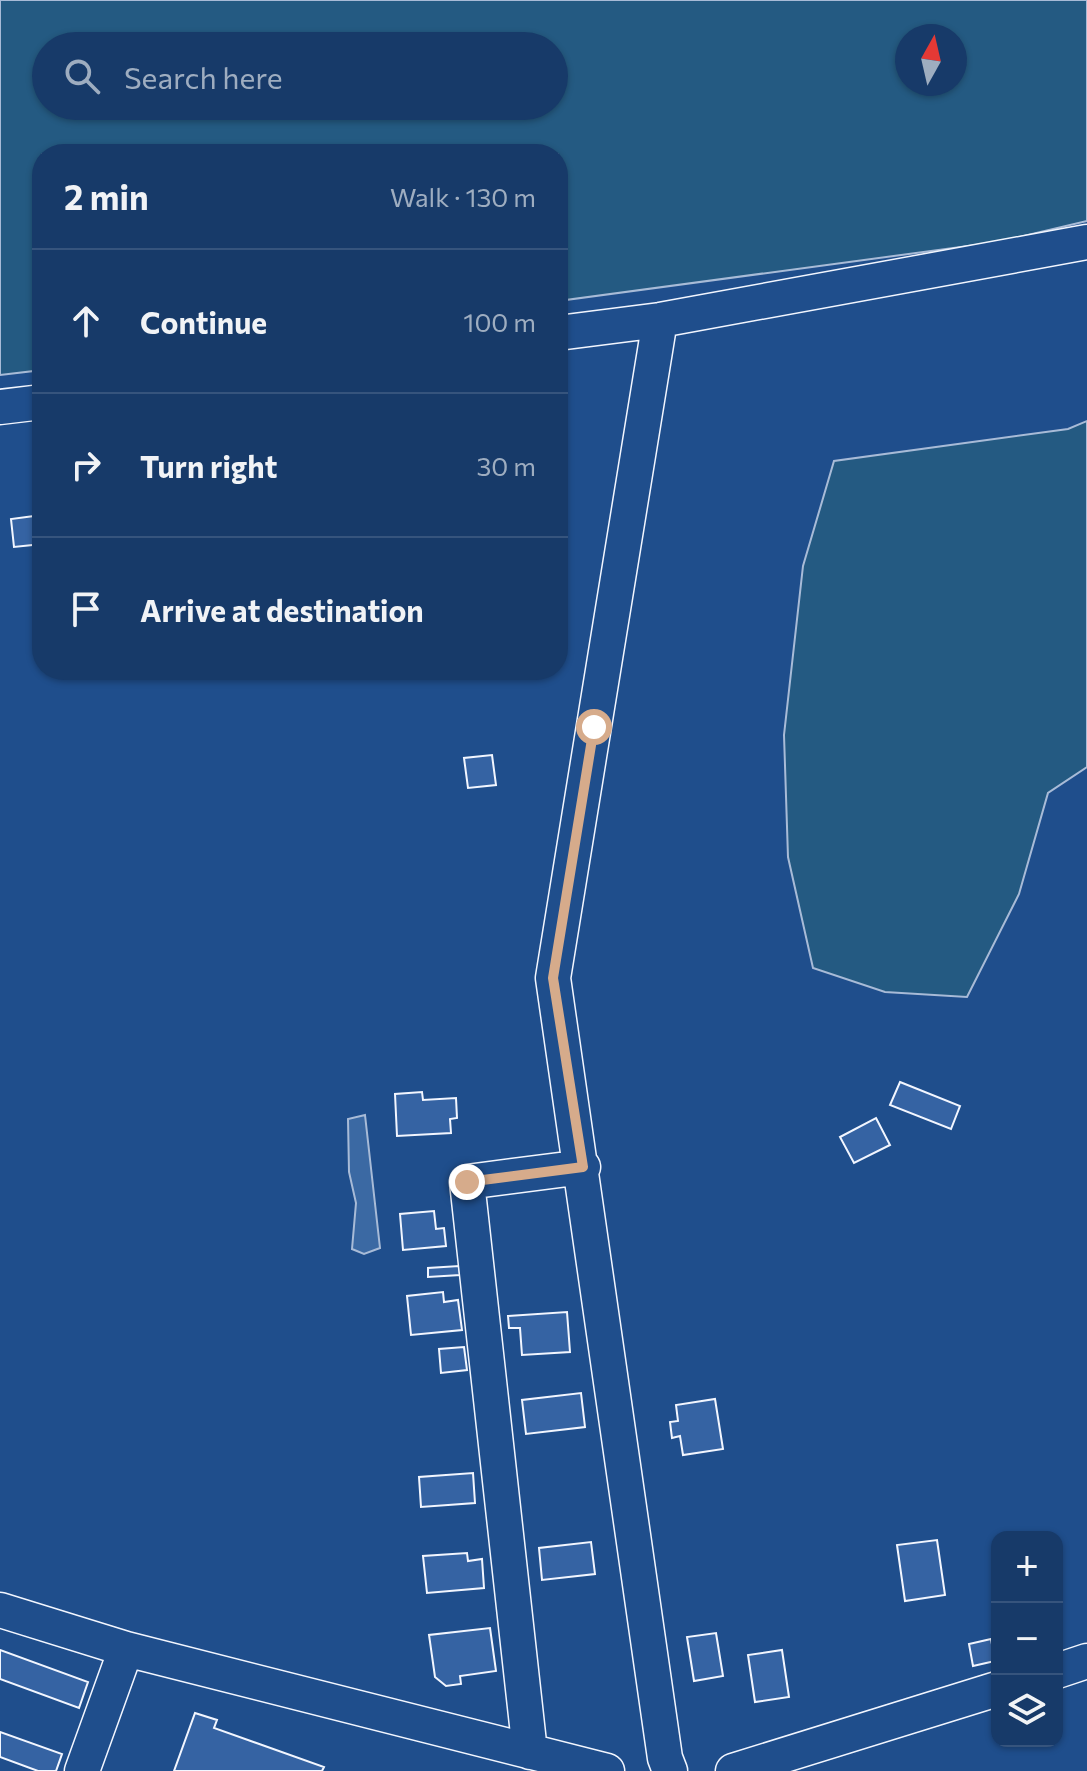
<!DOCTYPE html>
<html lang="en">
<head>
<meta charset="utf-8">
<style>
  :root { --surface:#173a69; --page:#20416f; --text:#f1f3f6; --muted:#9eadc0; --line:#36547d }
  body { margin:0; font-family:Commissioner,sans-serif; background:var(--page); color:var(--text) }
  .controls { position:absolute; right:24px; bottom:24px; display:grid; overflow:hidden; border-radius:16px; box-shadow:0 2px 6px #0004 }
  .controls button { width:72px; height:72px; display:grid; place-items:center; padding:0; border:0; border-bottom:2px solid var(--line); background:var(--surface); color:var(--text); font:40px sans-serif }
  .compass { position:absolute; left:895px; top:24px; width:72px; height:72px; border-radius:50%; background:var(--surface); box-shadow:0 2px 6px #0004; rotate:8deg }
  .stop { position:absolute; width:24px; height:24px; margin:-18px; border:6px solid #d6ab8b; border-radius:50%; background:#fff }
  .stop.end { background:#d6ab8b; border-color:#fff; box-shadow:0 2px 8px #0008 }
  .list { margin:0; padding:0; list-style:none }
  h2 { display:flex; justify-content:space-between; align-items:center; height:104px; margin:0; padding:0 32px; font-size:34px }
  h2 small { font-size:26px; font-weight:400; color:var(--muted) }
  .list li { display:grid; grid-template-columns:52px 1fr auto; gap:24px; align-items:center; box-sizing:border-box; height:144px; padding:0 32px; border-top:2px solid var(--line) }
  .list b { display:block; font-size:30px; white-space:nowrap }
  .list em { font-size:26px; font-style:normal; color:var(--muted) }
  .icon { flex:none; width:44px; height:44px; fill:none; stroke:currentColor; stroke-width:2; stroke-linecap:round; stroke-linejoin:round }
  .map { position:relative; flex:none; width:1087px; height:1771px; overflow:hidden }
  .search { position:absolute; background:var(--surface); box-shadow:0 2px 6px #0004; left:32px; top:32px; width:536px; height:88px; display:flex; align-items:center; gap:20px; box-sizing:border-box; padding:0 28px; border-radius:44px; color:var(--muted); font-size:30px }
  .panel { position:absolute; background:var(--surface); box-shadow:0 2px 6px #0004; left:32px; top:144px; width:536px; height:536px; border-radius:32px }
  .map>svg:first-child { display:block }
  .green { fill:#245a82; stroke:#a8bbd7; stroke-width:2; fill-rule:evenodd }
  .water { fill:#3b69a3; stroke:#a8bbd7; stroke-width:2 }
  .building { fill:#3563a3; stroke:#f2f6ff; stroke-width:2 }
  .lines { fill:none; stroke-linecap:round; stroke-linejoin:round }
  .minor-casing { stroke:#f2f6ff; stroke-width:37 }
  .minor { stroke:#1f4e8c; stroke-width:34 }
  .route { stroke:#d6ab8b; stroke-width:10 }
</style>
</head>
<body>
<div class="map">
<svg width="1087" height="1771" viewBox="0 0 1087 1771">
  <rect width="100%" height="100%" fill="#1f4e8c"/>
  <path class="green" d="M0,0H1087V221L998,242L558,301V154H42V370L0,375ZM907,36H955V84H907ZM46,46H554V106H46Z
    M1087,421V767L1048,793L1019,894L967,997L885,992L813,968L788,857L784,735L803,566L834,461L1068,429Z"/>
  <path class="water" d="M365,1115L380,1248L364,1254L352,1249L356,1203L349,1172L348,1119Z"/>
  <path class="building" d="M42,515V544L14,547L11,519Z
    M492,755L496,785L468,788L464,758Z
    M900,1082L960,1106L951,1129L890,1105Z
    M422,1092L423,1100L456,1098L457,1118L450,1119L451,1133L397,1136L395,1094Z
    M876,1118L890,1145L854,1163L840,1137Z
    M434,1211L436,1229L444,1228L446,1246L403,1250L400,1214Z
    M459,1266L460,1275L428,1277V1268Z
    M443,1292L444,1302L458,1300L462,1330L411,1335L407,1296Z
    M567,1312L570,1352L522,1355L520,1328H509L508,1316Z
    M464,1347L467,1370L441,1373L439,1349Z
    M581,1393L585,1427L526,1434L522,1400Z
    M715,1399L723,1449L683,1455L680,1436L672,1438L670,1422L678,1421L676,1405Z
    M473,1473L475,1503L421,1507L419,1477Z
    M937,1540L945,1595L905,1601L897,1545Z
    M591,1542L595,1574L542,1580L539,1548Z
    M467,1553L468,1561L482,1559L484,1588L427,1593L423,1556Z
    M490,1628L496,1671L460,1676L461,1684L446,1686L435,1677L429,1635Z
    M716,1633L723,1676L694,1681L687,1637Z
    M991,1639L995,1661L973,1666L969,1644Z
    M0,1650L88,1682L79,1708L0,1679Z
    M782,1650L789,1697L755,1702L748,1655Z
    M195,1713L217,1720L214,1728L324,1767L322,1771H174Z
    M0,1732L62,1754L56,1771H38L0,1757Z"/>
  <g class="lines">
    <g class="minor-casing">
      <path id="minor" d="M660,320L553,978L665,1758L670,1771
        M558,333L660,320L1087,242
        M0,407L42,402
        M0,1610L126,1649L607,1771
        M1057,1671L1087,1661
        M530,1752L467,1182L583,1167
        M82,1771L126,1649
        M733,1771L997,1689"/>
    </g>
    <use href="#minor" class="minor"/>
  </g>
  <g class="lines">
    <path class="route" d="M467,1182L583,1167L553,978L594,727"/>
  </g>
</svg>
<div class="controls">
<button>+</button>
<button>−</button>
<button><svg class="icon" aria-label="layers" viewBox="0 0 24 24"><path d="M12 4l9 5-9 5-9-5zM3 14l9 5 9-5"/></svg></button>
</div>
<svg class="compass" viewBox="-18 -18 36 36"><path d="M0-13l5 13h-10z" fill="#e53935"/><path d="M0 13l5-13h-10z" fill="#9eadc0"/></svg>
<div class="stop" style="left:594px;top:727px"></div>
<div class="stop end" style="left:467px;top:1182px"></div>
<div class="search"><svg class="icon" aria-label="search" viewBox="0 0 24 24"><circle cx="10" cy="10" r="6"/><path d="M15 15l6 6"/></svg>Search here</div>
<section class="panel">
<h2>2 min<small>Walk · 130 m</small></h2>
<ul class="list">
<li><svg class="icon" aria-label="ahead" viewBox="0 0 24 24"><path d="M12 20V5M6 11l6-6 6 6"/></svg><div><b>Continue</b></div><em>100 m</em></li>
<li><svg class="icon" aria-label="right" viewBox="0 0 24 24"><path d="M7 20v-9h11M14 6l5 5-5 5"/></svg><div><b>Turn right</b></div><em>30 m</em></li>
<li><svg class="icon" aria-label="arrive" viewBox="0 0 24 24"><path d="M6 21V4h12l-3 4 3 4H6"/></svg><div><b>Arrive at destination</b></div></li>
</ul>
</section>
</div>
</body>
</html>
